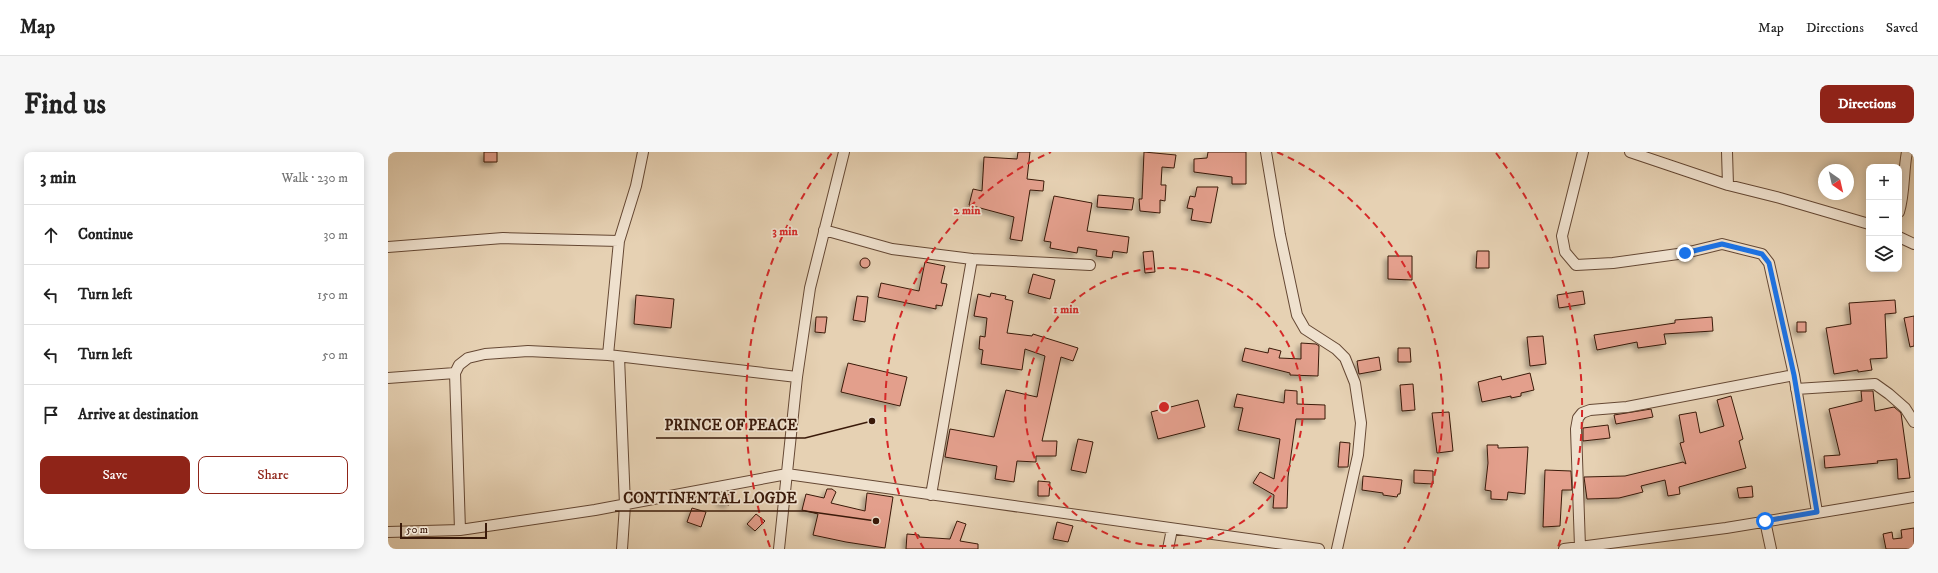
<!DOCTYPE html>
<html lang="en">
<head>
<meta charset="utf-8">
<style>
  :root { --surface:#fff; --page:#f6f6f6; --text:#222; --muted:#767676; --line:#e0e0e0; --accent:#8f2418 }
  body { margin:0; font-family:"IM FELL DW Pica",serif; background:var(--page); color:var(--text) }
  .controls { position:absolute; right:12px; top:12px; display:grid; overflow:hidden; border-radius:8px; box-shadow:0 2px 10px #0003 }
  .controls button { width:36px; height:36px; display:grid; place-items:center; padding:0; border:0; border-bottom:1px solid var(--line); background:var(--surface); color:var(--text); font:20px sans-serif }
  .compass { position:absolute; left:1430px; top:12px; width:36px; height:36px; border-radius:50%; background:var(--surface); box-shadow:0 2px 10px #0003; rotate:146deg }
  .scale { position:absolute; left:12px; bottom:10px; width:87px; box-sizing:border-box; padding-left:4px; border:2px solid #3a1a0a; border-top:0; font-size:11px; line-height:14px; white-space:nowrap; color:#3a1a0a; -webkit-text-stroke:3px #efe1ce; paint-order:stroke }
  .stop { position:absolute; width:12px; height:12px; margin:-9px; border:3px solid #1a73e8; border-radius:50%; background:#fff }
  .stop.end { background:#1a73e8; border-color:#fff; box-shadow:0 1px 4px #0008 }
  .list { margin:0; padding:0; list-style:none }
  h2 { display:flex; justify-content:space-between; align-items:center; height:52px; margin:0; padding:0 16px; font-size:17px }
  h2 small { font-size:13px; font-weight:400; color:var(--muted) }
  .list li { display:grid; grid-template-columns:26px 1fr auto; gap:12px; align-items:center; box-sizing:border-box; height:60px; padding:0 16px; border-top:1px solid var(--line) }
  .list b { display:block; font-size:15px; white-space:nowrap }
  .list em { font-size:13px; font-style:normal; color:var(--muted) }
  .actions { display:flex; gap:8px; padding:12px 16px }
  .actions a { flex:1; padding:9px 0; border:1px solid var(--accent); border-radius:8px; text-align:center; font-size:14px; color:var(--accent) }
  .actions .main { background:var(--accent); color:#fff }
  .icon { flex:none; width:22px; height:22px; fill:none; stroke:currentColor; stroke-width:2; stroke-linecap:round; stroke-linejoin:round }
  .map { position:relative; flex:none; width:1526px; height:397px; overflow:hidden; border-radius:8px }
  header { display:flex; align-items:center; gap:24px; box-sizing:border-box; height:56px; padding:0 20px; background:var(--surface); border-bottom:1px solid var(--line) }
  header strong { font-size:19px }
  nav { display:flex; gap:22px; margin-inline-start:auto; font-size:14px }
  .intro { display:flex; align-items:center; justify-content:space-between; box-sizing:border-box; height:96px; padding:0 24px }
  h1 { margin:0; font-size:28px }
  .button { padding:10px 18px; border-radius:8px; background:var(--accent); color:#fff; font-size:14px; font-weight:700 }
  main { display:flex; gap:24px; padding:0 24px }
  aside { flex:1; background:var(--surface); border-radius:8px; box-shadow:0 2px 10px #0003 }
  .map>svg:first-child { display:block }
  .building { fill:#e39f8c; stroke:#3a1a0a; filter:url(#shadow) }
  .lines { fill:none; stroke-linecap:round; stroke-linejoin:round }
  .minor-casing { stroke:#654834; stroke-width:12 }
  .minor { stroke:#efe1ce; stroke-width:10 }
  .route { stroke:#1a73e8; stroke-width:5 }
  .ring { fill:none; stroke:#d62828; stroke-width:2; stroke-dasharray:7 5 }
  .centre { fill:#d62828; stroke:#efe1ce; stroke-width:2 }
  .ring-label { font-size:12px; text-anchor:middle; font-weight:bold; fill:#d62828; stroke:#efe1ce; stroke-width:3.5; stroke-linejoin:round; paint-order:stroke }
  .leader { fill:none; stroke:#3a1a0a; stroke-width:1.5 }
  .callout-dot { fill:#3a1a0a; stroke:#efe1ce; stroke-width:1.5 }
  .callout-label { font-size:15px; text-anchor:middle; font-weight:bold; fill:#3a1a0a; stroke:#efe1ce; stroke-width:3.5; stroke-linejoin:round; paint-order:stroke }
</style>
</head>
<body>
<header>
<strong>Map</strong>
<nav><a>Map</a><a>Directions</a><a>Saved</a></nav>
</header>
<div class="intro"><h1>Find us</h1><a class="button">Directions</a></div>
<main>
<aside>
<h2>3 min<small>Walk · 230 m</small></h2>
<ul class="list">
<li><svg class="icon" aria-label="ahead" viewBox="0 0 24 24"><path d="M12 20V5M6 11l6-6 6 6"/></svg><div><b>Continue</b></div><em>30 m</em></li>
<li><svg class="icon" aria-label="left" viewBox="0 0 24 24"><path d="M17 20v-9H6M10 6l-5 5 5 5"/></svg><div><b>Turn left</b></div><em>150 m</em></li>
<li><svg class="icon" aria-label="left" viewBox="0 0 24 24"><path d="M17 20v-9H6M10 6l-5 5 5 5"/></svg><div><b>Turn left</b></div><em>50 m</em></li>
<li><svg class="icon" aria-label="arrive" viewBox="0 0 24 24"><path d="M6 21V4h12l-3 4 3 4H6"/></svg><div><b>Arrive at destination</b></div></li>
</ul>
<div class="actions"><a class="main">Save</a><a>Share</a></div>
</aside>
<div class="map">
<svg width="1526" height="397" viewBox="0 0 1526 397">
  <defs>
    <filter id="shadow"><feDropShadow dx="-3.5" dy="3.5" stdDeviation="2" flood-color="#0004"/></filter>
  </defs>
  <rect width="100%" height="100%" fill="#e6d1b3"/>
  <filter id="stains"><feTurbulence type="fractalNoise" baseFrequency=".005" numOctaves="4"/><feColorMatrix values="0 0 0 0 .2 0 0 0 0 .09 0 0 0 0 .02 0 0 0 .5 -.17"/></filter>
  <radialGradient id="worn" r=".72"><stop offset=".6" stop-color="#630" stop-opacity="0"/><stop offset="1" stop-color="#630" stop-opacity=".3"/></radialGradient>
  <path class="building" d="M96,0H109V10H96Z
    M630,0H642L639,27L656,29L655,39L642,38L634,89L622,87L626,65L581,53L585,37L594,39L596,5L629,7Z
    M756,0L788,3L786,16L774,15L773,33H778L777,49L772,48V61L752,59L751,47H754Z
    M820,0H858V32H844V25L806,20V7L819,6Z
    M809,35H830L823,71L803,68L805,57L799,56L802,44L807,45Z
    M710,43L746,46L744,58L709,55Z
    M666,44L704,51L699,79L741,85L739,101L725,99L724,106L708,104L709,98L690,95L689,101L662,96L663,90L656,89Z
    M765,99L767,120L757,121L755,100Z
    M1089,99H1101V116H1088Z
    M1000,104H1024V128L1000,127Z
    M472 111a5 5 0 1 1 10 0a5 5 0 1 1-10 0Z
    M537,110L557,114L553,131L559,132L554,154L548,153V157L490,145L493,131L531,139Z
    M645,122L667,128L662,147L640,141Z
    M1195,139L1197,152L1171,156L1169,143Z
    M603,141L618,144L617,147L625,149L619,181L644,184L645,182L690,196L685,209L673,205L654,289H669L668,304H648V310L629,309L626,330L607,327L609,314L557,305L562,277L606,285L618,238L649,245L657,204L637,197L634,218L593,212L595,198L591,197L592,184L597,185L599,166L586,164L590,142L602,145Z
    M248,143L286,147L283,176L246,172Z
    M469,144L480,145L477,170L465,168Z
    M1507,148L1508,161L1497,162L1499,206L1482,207L1484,218L1470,220V218L1446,222L1438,176L1463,172L1461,151Z
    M1526,164V194L1522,195L1516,166Z
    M428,165H439L437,181L427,180Z
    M1324,165L1325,179L1276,182L1278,192L1250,196L1249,190L1209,198L1206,183L1287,171V168Z
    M1409,170H1418V180H1409Z
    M1155,184L1158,212L1142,214L1139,185Z
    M913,191L928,192L931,194L930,224L902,223V221L854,209L857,196L880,201L881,196L893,199L891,206L913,207Z
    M1010,196H1022L1023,210H1010Z
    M991,205L993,218L971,222L969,209Z
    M460,211L519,225L512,254L453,240Z
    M1142,221L1146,238L1133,241V244L1123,246V244L1094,250L1090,230L1113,224L1114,228Z
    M1025,232L1027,258L1014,259L1012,233Z
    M897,238L909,239V252L937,253V267H908L900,325L899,356H885L886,343L865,331L872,320L886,327L892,287L850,278L855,256L846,255L849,242L896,251Z
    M1473,239H1485L1487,259L1506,255L1513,261L1522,326L1510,327L1509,307L1489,309L1490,311L1437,316L1436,304L1452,303L1441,257L1474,249Z
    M1343,244L1355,287L1351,289L1358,316L1291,335L1292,342L1280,344L1277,328L1253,334L1255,340L1231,346L1199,347L1196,325L1237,324L1295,310L1298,312L1292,291L1296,290L1291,263L1308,260L1312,281L1336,274L1329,248Z
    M810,248L817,275L770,287L763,260Z
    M1263,257L1265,265L1228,272L1226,263Z
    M1061,260L1065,299L1049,301L1044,261Z
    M1220,273L1222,286L1195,289V276Z
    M690,287L705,290L698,321L683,318Z
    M952,290L962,291L960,315H950Z
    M1099,293H1110V296L1140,295L1137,342L1120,340L1119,348L1103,347V339L1097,338L1100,311Z
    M1026,318L1045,319V332L1026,331Z
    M1157,318L1183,319L1184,338H1174L1172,374L1155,375Z
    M975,324L1014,328L1012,342H1010L1009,345L995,343V341L974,338Z
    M650,329L662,330L661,344H650Z
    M1364,334L1365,345L1351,346L1349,336Z
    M439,337H444L448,340L443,351L477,359L479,341L505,345L497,396L458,390L425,383L430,362L414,358L418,342L436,346Z
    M333,341L343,343L341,353L332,351Z
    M304,356L318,360L313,375L299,370Z
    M368,362L377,369L367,379L359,372Z
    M569,369L578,372L572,389L590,392V397H518L519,382L531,383V385L562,387Z
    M669,370L685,374L680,390L665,387Z
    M1526,376V397H1498L1495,382L1504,380L1505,387L1514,386L1513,378Z"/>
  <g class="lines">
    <g class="minor-casing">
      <path id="minor" d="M878,0L892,83L909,163L917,177L948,197L957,206L967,231L973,271L970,303L949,397
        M1195,0L1174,84L1177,100L1188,113L1225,111L1297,101L1334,92L1374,102L1381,111L1406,223L1429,360
        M1242,0L1340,33L1392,46L1481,72
        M1339,0L1340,33
        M1511,60C1517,40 1515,20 1519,0
        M436,78L504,97L584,107L702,113
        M1511,85L1526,92
        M0,95L115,86L231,89
        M220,203L231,89L248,34L255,0
        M231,205L237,353L234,397
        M0,226L67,221
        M1408,237L1487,232L1501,242L1517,256L1526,270
        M543,343L584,107
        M1377,369L1383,397
        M72,378L67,221L71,213L80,206L97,202L140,199L220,203L409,225
        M0,380L72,378L207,358L399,322L931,397
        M1192,395L1188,277L1190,266L1194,261L1202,258L1239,255L1406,223
        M391,397L409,225L422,136L456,0
        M780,397L784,377
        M1176,397L1338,376L1526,345"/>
    </g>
    <use href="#minor" class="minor"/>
  </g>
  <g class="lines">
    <path class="route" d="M1297,101L1334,92L1374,102L1381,111L1406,223L1429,360L1377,369"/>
  </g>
  <g class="ring">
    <circle cx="776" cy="255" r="139"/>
    <path d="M536 397A279 279 0 0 1 663 0M889 0A279 279 0 0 1 1016 397"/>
    <path d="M382 395A418 418 0 0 1 444 1M1108 1A418 418 0 0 1 1170 395"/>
  </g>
  <circle cx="776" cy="255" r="6" class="centre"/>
  <g class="ring-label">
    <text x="579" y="62">2 min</text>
    <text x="397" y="83">3 min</text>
    <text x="678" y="161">1 min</text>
  </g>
  <path class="leader" d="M484 269L417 286H268M488 369L417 359H227"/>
  <g class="callout-dot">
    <circle cx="484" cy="269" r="4"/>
    <circle cx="488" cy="369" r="4"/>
  </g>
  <g class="callout-label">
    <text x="343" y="278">PRINCE OF PEACE</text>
    <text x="322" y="351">CONTINENTAL LOGDE</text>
  </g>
  <rect width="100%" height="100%" filter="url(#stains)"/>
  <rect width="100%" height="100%" fill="url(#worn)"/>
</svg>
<div class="controls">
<button>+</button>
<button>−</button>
<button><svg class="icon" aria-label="layers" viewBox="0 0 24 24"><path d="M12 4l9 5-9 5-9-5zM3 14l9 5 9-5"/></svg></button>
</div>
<svg class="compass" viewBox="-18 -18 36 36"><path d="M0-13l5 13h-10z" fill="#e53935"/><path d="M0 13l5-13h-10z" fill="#767676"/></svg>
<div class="scale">50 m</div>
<div class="stop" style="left:1377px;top:369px"></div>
<div class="stop end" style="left:1297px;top:101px"></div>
</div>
</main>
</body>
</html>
